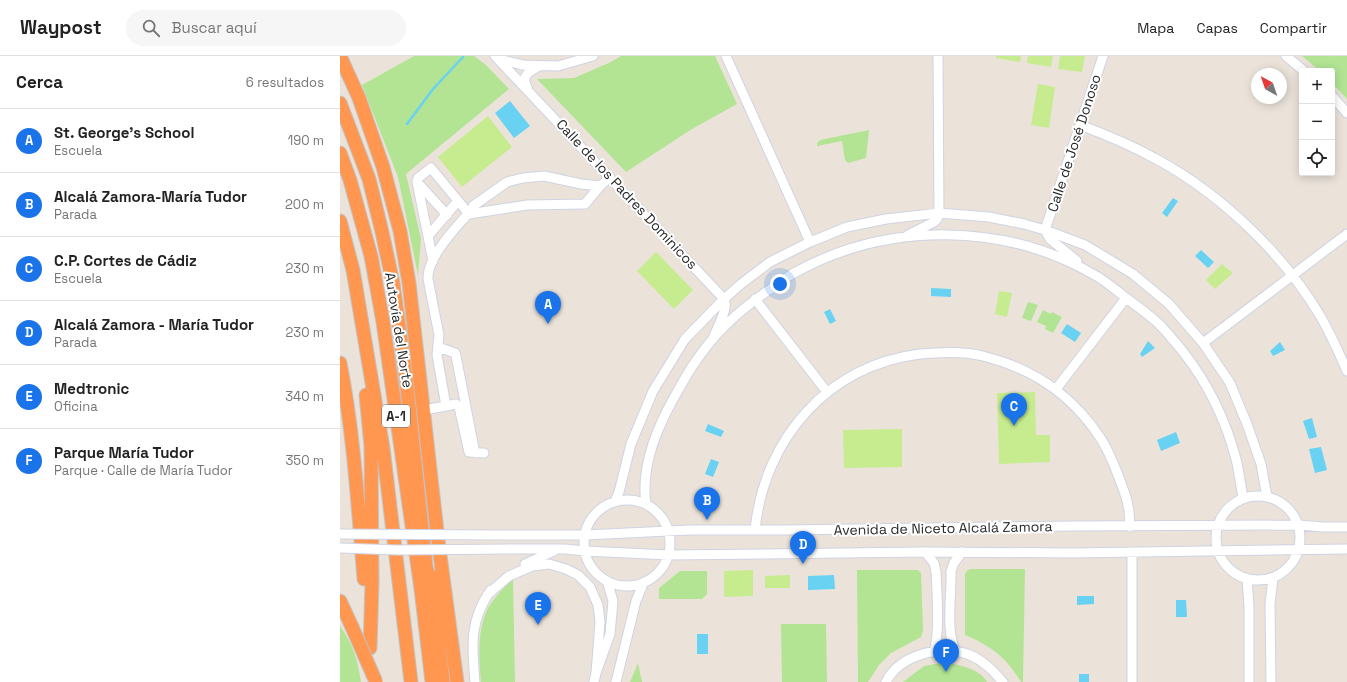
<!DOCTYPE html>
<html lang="es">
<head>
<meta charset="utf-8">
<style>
  :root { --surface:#fff; --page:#f6f6f6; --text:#222; --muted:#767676; --line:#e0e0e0; --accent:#1a73e8 }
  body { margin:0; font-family:"Space Grotesk",sans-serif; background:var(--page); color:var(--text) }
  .controls { position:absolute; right:12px; top:12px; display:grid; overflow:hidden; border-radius:4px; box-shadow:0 2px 10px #0003 }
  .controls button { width:36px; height:36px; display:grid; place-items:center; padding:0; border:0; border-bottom:1px solid var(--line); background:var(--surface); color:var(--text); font:20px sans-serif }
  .compass { position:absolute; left:911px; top:12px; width:36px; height:36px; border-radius:50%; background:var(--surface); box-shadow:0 2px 10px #0003; rotate:320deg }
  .you { position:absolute; left:440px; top:228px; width:14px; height:14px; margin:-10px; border:3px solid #fff; border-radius:50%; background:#1a73e8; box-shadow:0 0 0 6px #1a73e833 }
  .badge { display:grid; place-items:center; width:26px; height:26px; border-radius:50%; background:var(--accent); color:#fff; font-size:13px; font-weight:700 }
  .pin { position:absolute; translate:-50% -33px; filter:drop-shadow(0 1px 2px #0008) }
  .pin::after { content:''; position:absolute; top:21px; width:14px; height:12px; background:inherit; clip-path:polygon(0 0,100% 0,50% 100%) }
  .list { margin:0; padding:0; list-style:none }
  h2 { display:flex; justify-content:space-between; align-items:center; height:52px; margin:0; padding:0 16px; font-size:17px }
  h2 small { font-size:13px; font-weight:400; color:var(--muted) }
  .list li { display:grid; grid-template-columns:26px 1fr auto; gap:12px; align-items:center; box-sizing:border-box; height:64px; padding:0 16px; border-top:1px solid var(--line) }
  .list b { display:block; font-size:15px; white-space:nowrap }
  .list p { margin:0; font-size:13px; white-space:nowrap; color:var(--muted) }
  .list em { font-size:13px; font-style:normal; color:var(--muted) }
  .icon { flex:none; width:22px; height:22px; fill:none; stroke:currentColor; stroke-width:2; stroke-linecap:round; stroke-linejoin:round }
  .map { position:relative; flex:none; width:1007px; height:626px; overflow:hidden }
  header { display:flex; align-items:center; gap:24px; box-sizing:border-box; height:56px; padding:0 20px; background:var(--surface); border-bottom:1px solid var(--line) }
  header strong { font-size:19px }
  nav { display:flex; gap:22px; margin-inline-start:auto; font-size:14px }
  .search { width:280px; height:36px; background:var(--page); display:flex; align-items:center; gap:10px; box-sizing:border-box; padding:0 14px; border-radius:22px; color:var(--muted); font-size:15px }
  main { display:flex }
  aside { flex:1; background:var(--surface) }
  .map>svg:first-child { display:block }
  .green { fill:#b2e494 }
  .pitch { fill:#c7ec8f }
  .water { fill:#69d1f1 }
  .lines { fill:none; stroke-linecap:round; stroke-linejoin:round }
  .stream { stroke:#69d1f1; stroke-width:2.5 }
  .minor-casing { stroke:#cfd3e2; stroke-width:11 }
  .highway-casing { stroke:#c3c3c3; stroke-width:15 }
  .minor { stroke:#fff; stroke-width:9 }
  .highway { stroke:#ff9751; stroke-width:13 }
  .minor-bridge-casing { stroke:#cfd3e2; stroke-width:11; stroke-linecap:butt }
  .highway-bridge-casing { stroke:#c3c3c3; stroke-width:15; stroke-linecap:butt }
  .minor-bridge { stroke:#fff; stroke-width:9 }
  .highway-bridge { stroke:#ff9751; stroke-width:13 }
  .labels { text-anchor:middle; stroke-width:4; stroke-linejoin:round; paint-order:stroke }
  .shield { fill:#fff; stroke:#686868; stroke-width:1 }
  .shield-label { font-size:13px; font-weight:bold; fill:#282828 }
  .street-label { font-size:14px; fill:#282828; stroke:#fff }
</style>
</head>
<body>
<header>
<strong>Waypost</strong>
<div class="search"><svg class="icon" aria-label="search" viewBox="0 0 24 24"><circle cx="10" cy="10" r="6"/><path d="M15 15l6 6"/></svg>Buscar aquí</div>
<nav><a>Mapa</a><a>Capas</a><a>Compartir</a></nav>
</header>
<main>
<aside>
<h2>Cerca<small>6 resultados</small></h2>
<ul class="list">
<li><span class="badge">A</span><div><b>St. George's School</b><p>Escuela</p></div><em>190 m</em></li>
<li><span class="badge">B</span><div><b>Alcalá Zamora-María Tudor</b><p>Parada</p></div><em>200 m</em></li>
<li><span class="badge">C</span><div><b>C.P. Cortes de Cádiz</b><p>Escuela</p></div><em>230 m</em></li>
<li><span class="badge">D</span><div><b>Alcalá Zamora - María Tudor</b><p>Parada</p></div><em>230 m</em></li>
<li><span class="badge">E</span><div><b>Medtronic</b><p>Oficina</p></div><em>340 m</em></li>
<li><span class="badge">F</span><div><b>Parque María Tudor</b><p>Parque · Calle de María Tudor</p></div><em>350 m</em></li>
</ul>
</aside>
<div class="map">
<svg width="1007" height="626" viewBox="0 0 1007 626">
  <rect width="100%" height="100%" fill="#ebe3da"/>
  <path class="green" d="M74,0H134L146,9L169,33L66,118L81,183L78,219L58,121L22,29Z
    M281,0H375L397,48L352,73L286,116L197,23L234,22L271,6Z
    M962,0H1007V43L992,27V15H980Z
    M529,74L526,102L508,107L505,104L502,85L477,90V87L480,84Z
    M688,246L698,249L691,265L682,262Z
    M703,254L711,258L712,256L722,261L713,277L705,273L706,270L697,266Z
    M630,513H685L683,626H681C666,601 651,590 625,579V518L627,515Z
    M517,514H578L581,517L583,574L581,581L551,597L539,609L528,626H518Z
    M340,515H367V538L362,543H319V532Z
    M173,523L175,626H141C139,603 137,576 147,554C153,542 164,532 173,523Z
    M441,568H486L487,626H442Z
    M0,570C13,588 18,605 21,626H0Z
    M606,606C620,610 639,612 647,626H563L584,610Z
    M298,607L302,626H290Z"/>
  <path class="pitch" d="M656,0H681L680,6L656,2Z
    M688,0H713L711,11L687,7Z
    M720,0H745L742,16L718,13Z
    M698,28L715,31L709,72L691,69Z
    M148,60L172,91L122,131L98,101Z
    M316,196L353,234L334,253L297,215Z
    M882,208L893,217L875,233L866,224Z
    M659,235L672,237L667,261L655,258Z
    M695,336L696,379H710V406L659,408L657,337Z
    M562,373V411L504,412L503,374Z
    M413,514V540L384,541V515Z
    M450,519V532H425V520Z"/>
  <path class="water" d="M170,45L190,70L174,82L155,57Z
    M833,142L838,145L827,161L822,157Z
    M861,194L874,206L868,212L855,200Z
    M591,232L611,233V241L591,240Z
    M490,253L496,265L490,268L484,256Z
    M727,268L741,277L735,286L721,277Z
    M808,285L815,292L802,301L800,298Z
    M940,286L945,294L933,300L930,295Z
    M972,362L977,381L969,383L963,365Z
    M368,368L384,375L381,381L365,375Z
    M836,376L840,387L821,395L817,384Z
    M981,391L987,414L975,417L969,393Z
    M371,403L379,406L373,421L365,418Z
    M494,519L495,533L468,534V520Z
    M737,540H754V548L737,549Z
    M836,544H846L847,561H836Z
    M357,578H368V598H357Z
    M739,618H749V626H739Z"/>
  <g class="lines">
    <path class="stream" d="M67,68L93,33L123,1"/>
    <g class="minor-casing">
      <path id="minor" d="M155,0L384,243C389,252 378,270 374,280
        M386,0L470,186
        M946,0L964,15
        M158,3L183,9L218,10L253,0
        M187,32L184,23L188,17L199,10
        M992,40L1007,57
        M740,69C767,79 793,90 818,104C880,138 942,196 979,258C990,276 998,295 1007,315
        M78,127L107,159
        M133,150L167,126L183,122L204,120L241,128L260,130L270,121
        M568,179L594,166L597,163L599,157L598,0
        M88,180L118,145
        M93,205L77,126L78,122L91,112L129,158
        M737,205L710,183L705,174L763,0
        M415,243L487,336
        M863,287L1007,178
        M98,291L115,297L116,300L135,397
        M716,333L786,242
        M84,354L106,350
        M144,397L129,396L119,351L116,348L106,350L97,299L99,279L88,223C87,202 113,175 126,160L129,158L187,149L245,148L260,130
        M876 482a42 42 0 1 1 84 0a42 42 0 1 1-84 0Z
        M244 487a43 43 0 1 1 86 0a43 43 0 1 1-86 0Z
        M275,445L279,436L291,388L313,335L345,283L384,243L401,228L430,206L470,186L490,178L507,171L546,163L599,157L649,161L684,168L705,174L745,189L793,218L829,248L863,287L890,327L907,368L921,408L927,441
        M306,448C300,407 320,365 340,331C345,322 350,313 356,305C375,276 403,251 432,232C439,227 447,221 454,217C548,165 667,166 758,221C768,227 777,235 786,242C797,250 808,258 818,267C827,276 836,287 844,297C868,328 886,365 896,403C899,416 901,430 903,442
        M415,474C424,383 488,309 580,298C600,296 624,295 643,300C650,302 657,304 663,306C704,320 738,347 761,383C772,400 778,419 785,438C786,442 788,446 788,450C790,456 789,464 790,471
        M163,479H245L350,474H444L732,470L959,469L983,471H1007
        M169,493H225L245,495L329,499L585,496L733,497L1007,493
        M585,496L594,507L596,516C597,538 600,576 594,596
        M792,496V626
        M185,508L214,495
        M907,523L909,550V626
        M147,539L169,520L192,510L209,508L226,513L238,519L250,531L258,549L260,566L256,617
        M616,595C605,578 612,537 611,515L614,507L622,496
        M135,626C132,591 129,564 151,534
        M254,626L256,617L270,578L273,545L267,525
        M276,626L296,545L304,526
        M546,626C560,598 603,588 630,599C644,605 653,615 663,626
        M931,626L930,548L933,522"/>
    </g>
    <g class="highway-casing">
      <path id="highway" d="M0,0L19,42L43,111L60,175L69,227L98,484L117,626
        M0,47L29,123L42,176L53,227L66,322L86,511L91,529
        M0,97L10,124L31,200L43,266L81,533L92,626
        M0,165L13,214L43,392L71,626
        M0,307C14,378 18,451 24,523
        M26,339L31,390L32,527L30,592
        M91,520L103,626
        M0,545L12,571"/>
    </g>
    <use href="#minor" class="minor"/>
    <use href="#highway" class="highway"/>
    <g class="minor-bridge-casing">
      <path id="minor-bridge" d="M0,478L163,479
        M0,492L58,494L169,493"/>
    </g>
    <g class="highway-bridge-casing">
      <path id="highway-bridge" d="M12,571L36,626"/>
    </g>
    <use href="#minor-bridge" class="minor-bridge"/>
    <use href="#highway-bridge" class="highway-bridge"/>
  </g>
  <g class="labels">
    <rect class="shield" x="42" y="349" width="28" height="22" rx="3"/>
    <g class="shield-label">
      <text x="56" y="365">A-1</text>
    </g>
    <g class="street-label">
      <text transform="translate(734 87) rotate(-72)" y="5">Calle de José Donoso</text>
      <text transform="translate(287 138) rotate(47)" y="5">Calle de los Padres Dominicos</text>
      <text transform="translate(59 274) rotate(81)" y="5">Autovía del Norte</text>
      <text transform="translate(603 472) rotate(-1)" y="5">Avenida de Niceto Alcalá Zamora</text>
    </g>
  </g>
</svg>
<div class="controls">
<button>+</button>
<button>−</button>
<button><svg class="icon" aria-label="locate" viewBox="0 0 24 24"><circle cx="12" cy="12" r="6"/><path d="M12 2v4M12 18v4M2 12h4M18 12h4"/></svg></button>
</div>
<svg class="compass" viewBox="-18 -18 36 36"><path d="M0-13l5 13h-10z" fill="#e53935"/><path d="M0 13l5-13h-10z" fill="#767676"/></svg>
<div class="you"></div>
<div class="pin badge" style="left:208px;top:268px">A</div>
<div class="pin badge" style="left:367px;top:464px">B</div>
<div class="pin badge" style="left:674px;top:370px">C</div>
<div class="pin badge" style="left:463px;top:508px">D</div>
<div class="pin badge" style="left:198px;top:569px">E</div>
<div class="pin badge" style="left:606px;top:616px">F</div>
</div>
</main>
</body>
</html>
